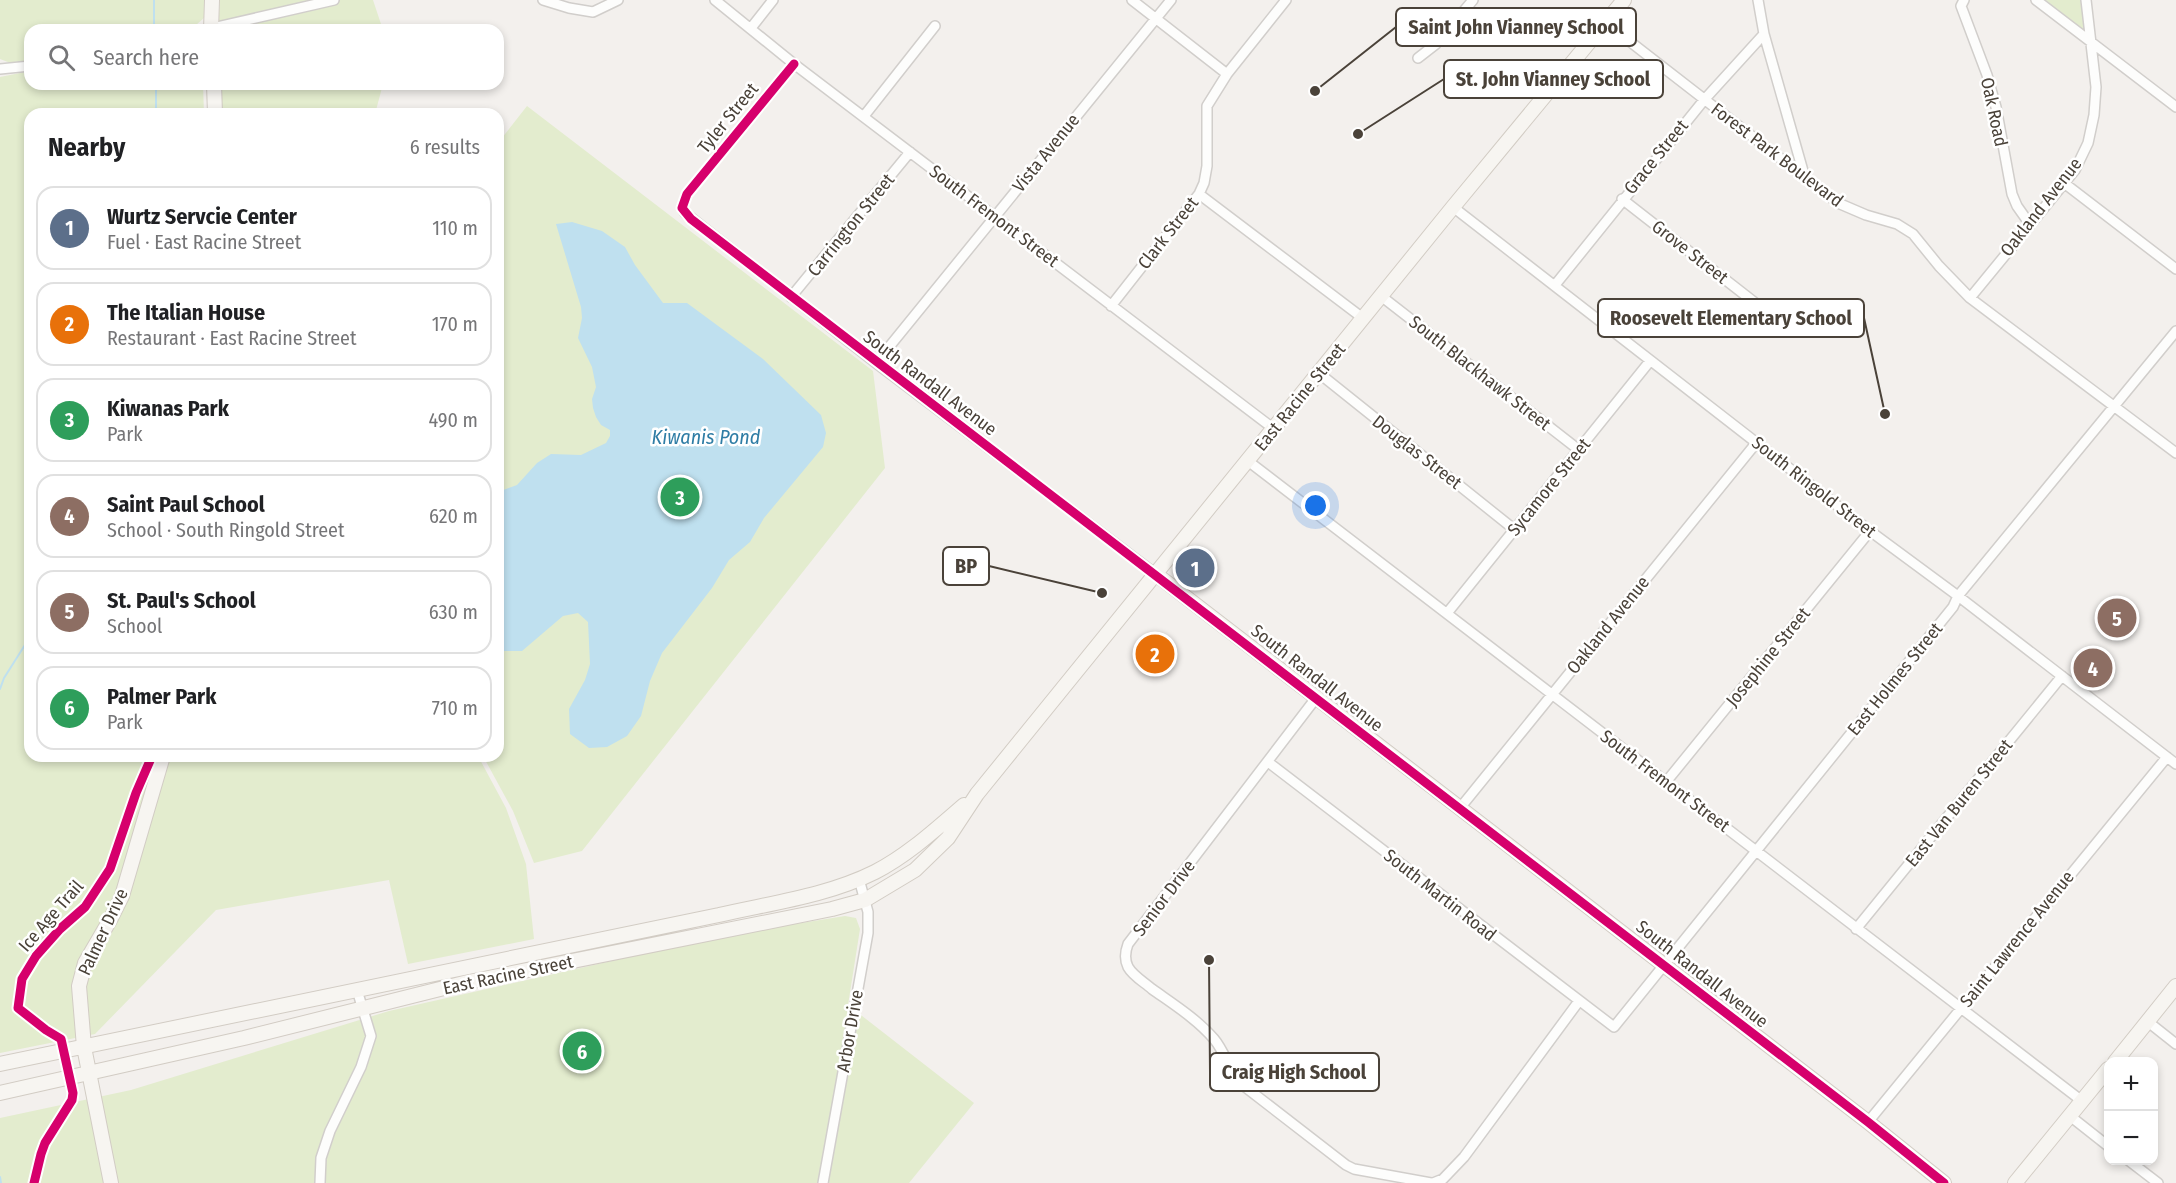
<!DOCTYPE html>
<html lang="en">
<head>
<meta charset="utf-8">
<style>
  :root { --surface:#fff; --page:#f2f2f2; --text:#202124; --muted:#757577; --line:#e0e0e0; --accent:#857f78 }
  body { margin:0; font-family:"Fira Sans Condensed",sans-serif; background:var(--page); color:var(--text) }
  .controls { position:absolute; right:18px; bottom:18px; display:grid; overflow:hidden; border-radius:12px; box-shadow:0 3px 9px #0003 }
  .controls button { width:54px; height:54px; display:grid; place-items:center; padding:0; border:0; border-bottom:2px solid var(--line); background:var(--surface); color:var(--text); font:30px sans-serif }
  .you { position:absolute; left:1316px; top:506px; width:21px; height:21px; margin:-15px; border:4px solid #fff; border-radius:50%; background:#1a73e8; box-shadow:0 0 0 9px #1a73e833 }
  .badge { display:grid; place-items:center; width:39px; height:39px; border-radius:50%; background:var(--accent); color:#fff; font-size:20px; font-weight:700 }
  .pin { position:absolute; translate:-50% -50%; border:3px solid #fff; box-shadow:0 2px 6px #0006 }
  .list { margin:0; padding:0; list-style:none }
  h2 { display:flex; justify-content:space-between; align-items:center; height:78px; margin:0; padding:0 24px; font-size:26px }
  h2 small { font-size:20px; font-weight:400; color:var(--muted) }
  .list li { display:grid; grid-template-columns:39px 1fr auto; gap:18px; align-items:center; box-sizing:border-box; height:84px; margin:0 12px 12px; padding:0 12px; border:2px solid var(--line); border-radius:18px }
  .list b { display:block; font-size:22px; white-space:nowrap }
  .list p { margin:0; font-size:20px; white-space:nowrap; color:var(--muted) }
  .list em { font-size:20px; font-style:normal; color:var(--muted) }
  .icon { flex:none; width:33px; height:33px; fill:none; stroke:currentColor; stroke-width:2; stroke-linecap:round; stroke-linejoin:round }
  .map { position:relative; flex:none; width:2176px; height:1183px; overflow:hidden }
  .search { position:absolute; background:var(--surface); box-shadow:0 3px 9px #0003; left:24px; top:24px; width:480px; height:66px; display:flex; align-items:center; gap:15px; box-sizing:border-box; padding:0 21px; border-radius:18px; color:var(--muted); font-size:22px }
  .panel { position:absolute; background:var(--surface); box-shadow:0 3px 9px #0003; left:24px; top:108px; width:480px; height:654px; border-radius:18px }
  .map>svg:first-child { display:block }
  .green { fill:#e3ecce }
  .water { fill:#bfe0ef }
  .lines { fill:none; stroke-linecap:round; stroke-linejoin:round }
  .stream { stroke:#bfe0ef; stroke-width:2 }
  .street-casing { stroke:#d1cecb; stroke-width:12 }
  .secondary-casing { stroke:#d2ccc4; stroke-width:16 }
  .street { stroke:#fdfdfc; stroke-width:9 }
  .secondary { stroke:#f7f5f1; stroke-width:14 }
  .cycleway-casing { stroke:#fff; stroke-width:13 }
  .cycleway { stroke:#d6006c; stroke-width:9 }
  .labels { text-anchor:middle; stroke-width:5; stroke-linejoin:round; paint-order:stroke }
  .street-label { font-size:18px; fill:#4a4239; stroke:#fff }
  .water-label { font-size:20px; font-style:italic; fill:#2f7da5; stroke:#fff }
  .leader { fill:none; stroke:#4a4239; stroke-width:2 }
  .callout-dot { fill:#4a4239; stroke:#fff; stroke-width:2 }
  .callout { fill:#fff; stroke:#4a4239; stroke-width:2 }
  .callout-label { font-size:20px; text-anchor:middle; font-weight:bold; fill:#4a4239 }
</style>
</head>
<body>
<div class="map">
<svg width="2176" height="1183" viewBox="0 0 2176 1183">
  <rect width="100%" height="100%" fill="#f3f0ed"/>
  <path class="green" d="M0,0H205L204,18L196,25L188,28L167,30H30V61L13,64L0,59Z
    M220,0H373L383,30H218Z
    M2036,0H2086L2092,43Z
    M30,71V84H203L204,114H30V756H478L506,808L526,864L534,939L408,964L389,880L216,910L95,1034L0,1053V77Z
    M220,84H383L375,114H221Z
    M527,106L873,371L885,468L582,851L534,863L513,811L483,756H498V143Z
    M845,916L856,918L860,929L848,1005L974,1103L909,1183H0V1118L131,1090L389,1011L732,934Z"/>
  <path class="water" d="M572,222L602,231L625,247L635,265L663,303H687L763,359L821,415L826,433L823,447L764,518L750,542L729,560L712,588L662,653L650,681L641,716L627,736L607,747L589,748L570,734L569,709L585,680L590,664L588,622L578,613L563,616L522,651H498V492L517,485L537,463L551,454L581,455L606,443L610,436V430L601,425L596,417L593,408L592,399L596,387L592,367L578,338L582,318L581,307L556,224Z"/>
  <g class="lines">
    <path class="stream" d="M154,0V30
      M156,84V114
      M0,689L4,678L30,637
      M0,1177L1,1183"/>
    <g class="street-casing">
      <path id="street" d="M543,0L569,8L593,12L618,0
        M715,0L794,64L1274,429
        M1132,0L1227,74
        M1758,0L1764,34L1805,178
        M1964,0L1961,6L1987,75L1996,107L2012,194L2017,206L2029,223
        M2036,0L2176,107
        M1606,23L1838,203L1866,215L1897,224L1913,234L1939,266L1970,298L2176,453
        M751,28L773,0
        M204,30L334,0
        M1418,58L1436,44L1473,0
        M794,64L687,194L682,208L685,213L876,363L1157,575
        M0,69L30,66
        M864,116L935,26
        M2064,183L2176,269
        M1199,194L1364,319
        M1622,199L1786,327
        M1453,207L1870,531L1958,596L2176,764
        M1555,285L1704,100L1764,34
        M1381,296L1579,450
        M791,297L910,152
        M1970,298L2075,170L2088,143L2094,115L2096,87L2086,0
        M1111,306L1199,194L1204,183L1207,166V106L1227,74L1286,0
        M876,363L1171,0
        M1320,374L1515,530
        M1248,461L2082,1101
        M1448,612L1650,361
        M1316,698L1128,944C1125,952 1124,959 1128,967C1133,976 1144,982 1152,989C1173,1004 1197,1019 1214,1039C1225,1052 1229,1070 1240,1083L1346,1165L1354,1169L1431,1183
        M1268,762L1614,1027L1953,607L1958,596L2176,331
        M1666,782L1870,531
        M1460,808L1757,442
        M1856,929L2062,676
        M2147,1021L2176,1044
        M2070,1116L2108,1146
        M1868,1122L2167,757
        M2128,1160L2158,1183
        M320,1183L321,1158L330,1131L361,1067L371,1036L357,990
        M823,1183L868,933V912L859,879
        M1433,1183L1443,1179L1464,1157L1579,1001"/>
    </g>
    <g class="secondary-casing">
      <path id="secondary" d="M211,30L212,0
        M214,84L215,114
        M1157,575L1868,1122L1944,1183
        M2115,1062L2176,986
        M0,1064L719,915C771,903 827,896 875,872C908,855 936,829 964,805
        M0,1093L244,1038L468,982L832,909L865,900L915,870L948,838L977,794L1453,207L1624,0
        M111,1183L84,1047L79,986L85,963L110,920L122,896L163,756
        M2015,1183L2108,1069"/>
    </g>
    <use href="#street" class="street"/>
    <use href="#secondary" class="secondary"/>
    <g class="cycleway-casing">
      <path id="cycleway" d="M794,64L687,194L682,208L691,219L1868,1122L1944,1183
        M34,1183L41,1154L45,1143L72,1100L73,1093L61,1039L46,1030L18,1008L22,979L36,956L60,929L85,907L110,869L136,793L152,756"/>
    </g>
    <use href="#cycleway" class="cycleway"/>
  </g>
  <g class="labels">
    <g class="street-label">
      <text transform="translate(1994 112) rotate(78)" y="6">Oak Road</text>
      <text transform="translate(728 118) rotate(-51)" y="6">Tyler Street</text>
      <text transform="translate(1046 153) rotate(-51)" y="6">Vista Avenue</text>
      <text transform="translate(1777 155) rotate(37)" y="6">Forest Park Boulevard</text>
      <text transform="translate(1656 157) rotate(-51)" y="6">Grace Street</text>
      <text transform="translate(2041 207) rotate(-52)" y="6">Oakland Avenue</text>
      <text transform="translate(994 216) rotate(37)" y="6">South Fremont Street</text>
      <text transform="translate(851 225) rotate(-51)" y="6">Carrington Street</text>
      <text transform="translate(1168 233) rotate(-52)" y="6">Clark Street</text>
      <text transform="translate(1690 252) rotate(38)" y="6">Grove Street</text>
      <text transform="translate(1480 373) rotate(38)" y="6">South Blackhawk Street</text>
      <text transform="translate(930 383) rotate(37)" y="6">South Randall Avenue</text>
      <text transform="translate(1300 397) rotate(-51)" y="6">East Racine Street</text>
      <text transform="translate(1417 452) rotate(38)" y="6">Douglas Street</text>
      <text transform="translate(1549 487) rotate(-51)" y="6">Sycamore Street</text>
      <text transform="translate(1814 487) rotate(38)" y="6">South Ringold Street</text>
      <text transform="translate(1608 625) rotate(-51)" y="6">Oakland Avenue</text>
      <text transform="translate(1768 657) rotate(-51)" y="6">Josephine Street</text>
      <text transform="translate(1317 678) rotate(38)" y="6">South Randall Avenue</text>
      <text transform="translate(1895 679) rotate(-51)" y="6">East Holmes Street</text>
      <text transform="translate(1665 781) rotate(37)" y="6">South Fremont Street</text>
      <text transform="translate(1959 803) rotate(-51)" y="6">East Van Buren Street</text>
      <text transform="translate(1440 895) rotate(38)" y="6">South Martin Road</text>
      <text transform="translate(1164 898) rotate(-53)" y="6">Senior Drive</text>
      <text transform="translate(51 916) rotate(-49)" y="6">Ice Age Trail</text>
      <text transform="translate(103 932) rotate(-65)" y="6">Palmer Drive</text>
      <text transform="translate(2017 939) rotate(-51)" y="6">Saint Lawrence Avenue</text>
      <text transform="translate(1702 974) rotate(38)" y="6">South Randall Avenue</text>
      <text transform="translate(508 975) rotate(-12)" y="6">East Racine Street</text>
      <text transform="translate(850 1031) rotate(-80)" y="6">Arbor Drive</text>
    </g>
    <g class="water-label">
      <text x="706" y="444">Kiwanis Pond</text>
    </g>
  </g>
  <path class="leader" d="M1315 91L1396 27M1358 134L1444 79M1885 414L1864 318M1102 593L989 566M1209 960L1210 1072"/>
  <g class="callout-dot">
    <circle cx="1315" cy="91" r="6"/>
    <circle cx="1358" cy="134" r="6"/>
    <circle cx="1885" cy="414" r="6"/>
    <circle cx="1102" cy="593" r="6"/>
    <circle cx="1209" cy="960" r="6"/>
  </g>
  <g class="callout">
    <rect x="1396" y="8" width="240" height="38" rx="6"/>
    <rect x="1444" y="60" width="219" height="38" rx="6"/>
    <rect x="1598" y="299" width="266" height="38" rx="6"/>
    <rect x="943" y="547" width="46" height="38" rx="6"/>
    <rect x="1210" y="1053" width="169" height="38" rx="6"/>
  </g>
  <g class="callout-label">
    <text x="1516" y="34">Saint John Vianney School</text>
    <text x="1553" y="86">St. John Vianney School</text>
    <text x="1731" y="325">Roosevelt Elementary School</text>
    <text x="966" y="573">BP</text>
    <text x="1294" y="1079">Craig High School</text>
  </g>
</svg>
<div class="controls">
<button>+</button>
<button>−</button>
</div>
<div class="you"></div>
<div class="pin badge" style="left:1195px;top:568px;background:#5c6f8a">1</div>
<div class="pin badge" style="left:1155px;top:654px;background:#e8710a">2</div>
<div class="pin badge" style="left:680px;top:497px;background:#2e9e5b">3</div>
<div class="pin badge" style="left:2093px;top:668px;background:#8d6e63">4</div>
<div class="pin badge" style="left:2117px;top:618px;background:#8d6e63">5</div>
<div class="pin badge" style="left:582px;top:1051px;background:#2e9e5b">6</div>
<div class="search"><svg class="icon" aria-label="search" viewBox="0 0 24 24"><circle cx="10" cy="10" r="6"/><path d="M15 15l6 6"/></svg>Search here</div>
<section class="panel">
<h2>Nearby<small>6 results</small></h2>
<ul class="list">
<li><span class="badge" style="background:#5c6f8a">1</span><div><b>Wurtz Servcie Center</b><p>Fuel · East Racine Street</p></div><em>110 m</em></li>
<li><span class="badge" style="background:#e8710a">2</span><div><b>The Italian House</b><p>Restaurant · East Racine Street</p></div><em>170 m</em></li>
<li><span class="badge" style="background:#2e9e5b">3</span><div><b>Kiwanas Park</b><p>Park</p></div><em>490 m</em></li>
<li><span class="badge" style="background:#8d6e63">4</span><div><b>Saint Paul School</b><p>School · South Ringold Street</p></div><em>620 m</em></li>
<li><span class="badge" style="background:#8d6e63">5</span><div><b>St. Paul's School</b><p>School</p></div><em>630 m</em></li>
<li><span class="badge" style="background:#2e9e5b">6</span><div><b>Palmer Park</b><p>Park</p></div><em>710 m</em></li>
</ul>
</section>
</div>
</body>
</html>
